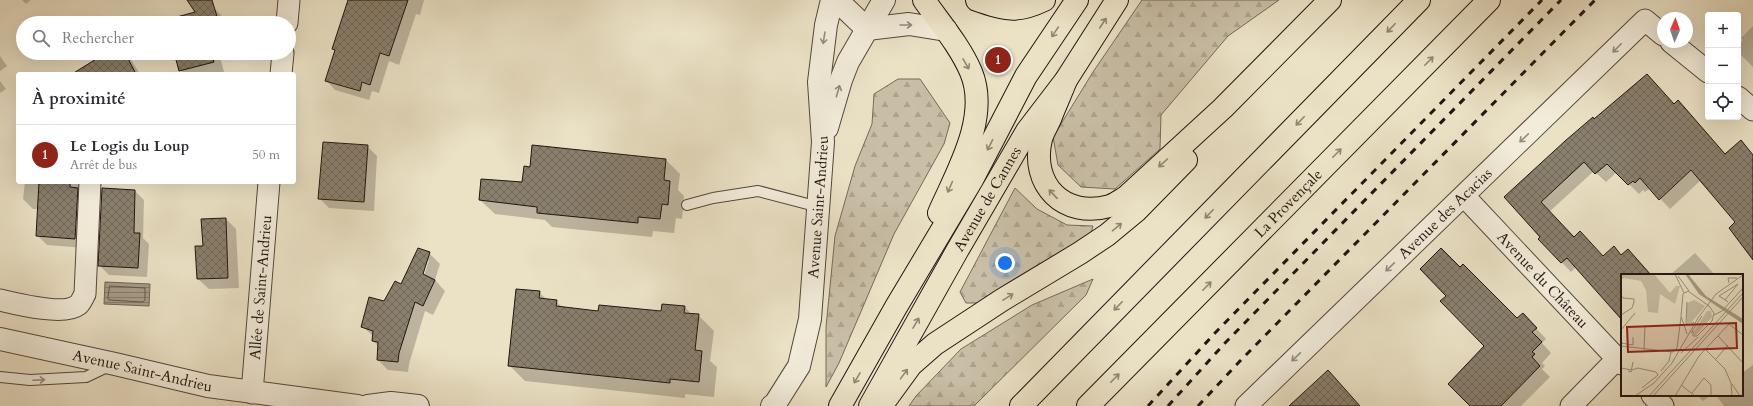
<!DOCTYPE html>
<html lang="fr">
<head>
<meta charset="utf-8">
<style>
  :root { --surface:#fff; --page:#f2f2f3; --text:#2b2b33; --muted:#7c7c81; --line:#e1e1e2; --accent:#8f2418 }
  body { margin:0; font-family:Cardo,serif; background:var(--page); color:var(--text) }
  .controls { position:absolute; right:12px; top:12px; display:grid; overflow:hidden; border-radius:4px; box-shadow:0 4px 16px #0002 }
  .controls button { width:36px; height:36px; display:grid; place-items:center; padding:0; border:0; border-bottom:1px solid var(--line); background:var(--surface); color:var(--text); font:20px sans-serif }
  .compass { position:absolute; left:1657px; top:12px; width:36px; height:36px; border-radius:50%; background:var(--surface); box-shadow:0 4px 16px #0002; rotate:2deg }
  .you { position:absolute; left:1005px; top:263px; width:14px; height:14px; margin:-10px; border:3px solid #fff; border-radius:50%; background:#1a73e8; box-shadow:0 0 0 6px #1a73e833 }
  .badge { display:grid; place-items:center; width:26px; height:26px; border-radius:50%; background:var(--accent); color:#fff; font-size:13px; font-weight:700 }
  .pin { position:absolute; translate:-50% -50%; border:2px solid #fff; box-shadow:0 1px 4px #0006 }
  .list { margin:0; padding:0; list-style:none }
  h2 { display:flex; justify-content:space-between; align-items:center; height:52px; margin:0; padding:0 16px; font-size:17px }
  h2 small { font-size:13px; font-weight:400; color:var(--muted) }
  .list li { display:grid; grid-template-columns:26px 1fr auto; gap:12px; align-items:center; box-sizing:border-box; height:60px; padding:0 16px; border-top:1px solid var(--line) }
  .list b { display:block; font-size:15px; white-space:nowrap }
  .list p { margin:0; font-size:13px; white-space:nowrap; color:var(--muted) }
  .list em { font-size:13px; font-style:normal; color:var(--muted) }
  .icon { flex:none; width:22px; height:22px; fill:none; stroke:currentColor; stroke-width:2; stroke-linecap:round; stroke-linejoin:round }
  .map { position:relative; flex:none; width:1753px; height:406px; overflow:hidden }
  .search { position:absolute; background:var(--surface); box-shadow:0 4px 16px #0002; left:16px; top:16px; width:280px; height:44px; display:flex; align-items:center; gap:10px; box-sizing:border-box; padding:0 14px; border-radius:22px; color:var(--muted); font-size:15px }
  .panel { position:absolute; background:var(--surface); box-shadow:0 4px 16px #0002; left:16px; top:72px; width:280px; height:112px; border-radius:4px }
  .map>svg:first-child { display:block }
  .forest { fill:url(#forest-firs); stroke:#756a5b }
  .water { fill:url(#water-rules); stroke:#716658 }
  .shadow { fill:#0003; fill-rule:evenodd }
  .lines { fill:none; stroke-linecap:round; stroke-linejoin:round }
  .shore { stroke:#64584c; stroke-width:1 }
  .building { fill:url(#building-cross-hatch); stroke:#21150f }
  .service-casing { stroke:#54483d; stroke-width:12 }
  .minor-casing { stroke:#54483d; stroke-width:23 }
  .tertiary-casing { stroke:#54483d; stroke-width:24 }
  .primary-casing { stroke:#21150f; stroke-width:24 }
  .motorway-casing { stroke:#21150f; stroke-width:24 }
  .service { stroke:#f2ecda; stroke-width:10 }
  .minor { stroke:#f2ecda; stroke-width:21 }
  .tertiary { stroke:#f2ecda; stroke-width:22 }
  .primary { stroke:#ebe2c6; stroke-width:22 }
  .motorway { stroke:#ebe2c6; stroke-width:22 }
  .rail { stroke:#21150f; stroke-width:3; stroke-dasharray:7 7; stroke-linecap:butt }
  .oneway { stroke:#908674 }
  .oneway2 { stroke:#948b7f }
  .labels { text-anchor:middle; stroke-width:4; stroke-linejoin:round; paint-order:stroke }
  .street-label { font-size:15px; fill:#21150f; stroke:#f2ecda }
  .inset-road { fill:none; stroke:#9a907d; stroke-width:1 }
  .view { fill:#8f2418; fill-opacity:0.15; stroke:#8f2418; stroke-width:2 }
  .inset-edge { fill:none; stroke:#21150f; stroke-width:2 }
</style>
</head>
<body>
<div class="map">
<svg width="1753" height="406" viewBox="0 0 1753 406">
  <defs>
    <pattern id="forest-firs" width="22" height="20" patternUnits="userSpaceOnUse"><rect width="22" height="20" fill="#c9bfa7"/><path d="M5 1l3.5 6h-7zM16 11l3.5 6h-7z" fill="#aca38f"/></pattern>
    <pattern id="water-rules" width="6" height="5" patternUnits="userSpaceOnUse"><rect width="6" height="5" fill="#a69c88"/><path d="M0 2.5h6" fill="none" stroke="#877e6e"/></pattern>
    <pattern id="building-cross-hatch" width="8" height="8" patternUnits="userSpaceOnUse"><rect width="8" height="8" fill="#8a806e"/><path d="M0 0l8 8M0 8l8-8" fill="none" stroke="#706859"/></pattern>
  </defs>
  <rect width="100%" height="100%" fill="#ebe2c6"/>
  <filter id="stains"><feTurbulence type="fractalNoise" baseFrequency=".005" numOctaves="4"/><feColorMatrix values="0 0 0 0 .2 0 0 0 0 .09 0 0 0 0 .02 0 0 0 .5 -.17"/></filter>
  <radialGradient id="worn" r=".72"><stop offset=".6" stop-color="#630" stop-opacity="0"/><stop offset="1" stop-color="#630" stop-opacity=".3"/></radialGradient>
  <path class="forest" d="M1142,0H1279L1228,36L1161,115L1160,149L1115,189L1081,187L1058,165L1053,137L1093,72Z
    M898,79H920L950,123L944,144L894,234L839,363L826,387V327L835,236L855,166L872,124L874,94Z
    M1015,188L1037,209L1067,225L1093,226L1088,243L982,303H966L960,292Z
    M1093,279L1086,295L974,406H909L916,396L961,349L1032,305Z"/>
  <path class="water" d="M105,282L150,284L149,306L104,304Z"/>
  <path class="shadow" d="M22,0H31L26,4Z
    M385,0H424L420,15L416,14L399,65L389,61L379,93L372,91L369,100L335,90L326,80Z
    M214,8L225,19L226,23H162Z
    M1753,26V67L1738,52V46L1743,40L1741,38Z
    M108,53H127L140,74H74Z
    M173,53H219L224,72L217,74H185L179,68L176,56Z
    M0,56L7,66L0,71Z
    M0,81L6,89L0,93Z
    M1656,85L1675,105L1678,101L1688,111L1726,155L1750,151L1753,155V258L1737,222L1701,180L1670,209L1650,188L1645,192L1643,190L1639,194L1617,172L1606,182L1594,171L1549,212L1575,238L1603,257L1614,247L1622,256L1628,250L1651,275H1622L1576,267L1571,272L1539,239L1542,237L1505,197L1594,120Z
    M367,146L377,156L374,211L329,208L319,198Z
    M666,160L680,174L678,190L684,196L682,219L676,218L674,233L653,231L652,237L552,227L545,220L495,214L480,200L523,183L531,168Z
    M25,182H81L85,248L47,245L37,235L39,209H33L23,199Z
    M103,189L135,191L144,200L143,238L149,244L147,277L109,275L99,265Z
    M226,219L236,229L239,288L209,289L198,279L204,247Z
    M429,253L440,264L435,280L445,291L433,315L425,311L409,364L408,372L388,370L378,360L379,347L373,341L374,337L362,326L401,286ZM428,260H429L423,279L421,278Z
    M1695,253L1715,275H1670Z
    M539,292L547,300L556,301L563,308L599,312H662L685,307L692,315H698L714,331L710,361L717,367L714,397L685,394V398L525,381L510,366Z
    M1523,314L1546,339L1542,343L1551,353L1542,363L1545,366L1542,369L1550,377L1521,406H1471L1517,320Z
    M1753,365V406H1724L1716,395H1742V373Z
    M1697,395H1711L1703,401Z"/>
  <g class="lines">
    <path class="shore" d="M110,286L145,288V300L143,302L109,300L108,298Z"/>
  </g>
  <path class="building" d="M187,0H212L219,23H162V21L195,12Z
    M348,0H408L389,56L380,53L370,85L362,82L360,91L325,81L335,50L332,49Z
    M106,53H125L136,74H72Z
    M170,53H211L214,62L179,71L175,56Z
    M1647,74L1674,104L1678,100L1725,154L1741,140L1753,155V260L1729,228L1735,222L1691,170L1659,200L1640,178L1635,183L1633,181L1628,185L1607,164L1595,174L1584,162L1541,202L1574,237L1580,231L1603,256L1614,246L1621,255L1628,249L1651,275H1622V320L1567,258L1561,263L1538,239L1540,237L1504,197L1565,141L1593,117L1594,119Z
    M323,142L368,145L364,202L318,199Z
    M532,145L666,159L664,180L670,181L668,205L662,204L660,219L638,217V223L537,213V207L479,200L481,179L522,182L524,166L530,167Z
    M39,182H70V187L78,188L75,239L36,236Z
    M102,188L135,190L134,233H140L138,268L98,266Z
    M226,218L228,278L197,279L195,246H203L201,219Z
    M418,248L430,252L423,274L435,280L423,306L415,302L399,353L398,362L377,360L378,342L372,341L373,331L361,327L369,297L384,301L395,281L401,284Z
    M1441,248L1460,267L1463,264L1517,318L1523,313L1537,328L1532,332L1542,342L1532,352L1535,354L1532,357L1540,366L1501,406H1470L1448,384L1484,346L1440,301L1446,296L1420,269Z
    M516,289L540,291L539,298L557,300L556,306L598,311L599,305L661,311L662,304L685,306L684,313L699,314L695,350L702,351L699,382L670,379V383L508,366Z
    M1328,370L1360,406H1289Z"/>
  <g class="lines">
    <g class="service-casing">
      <path id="service" d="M687,205L713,198L758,191L819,207
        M0,377L30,380L86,377L109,366"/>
    </g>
    <g class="minor-casing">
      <g id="minor">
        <path d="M287,23L289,0"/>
        <path d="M1671,42L1708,72"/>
        <path d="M281,74L283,53"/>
        <path d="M1738,97L1753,110"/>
        <path id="s1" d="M1464,196L1622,364"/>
        <path d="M0,300C17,304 64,316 78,305C81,303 83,297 85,294L90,182"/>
        <path id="s2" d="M252,393L269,182"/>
        <path d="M1652,395L1663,406"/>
        <path id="s3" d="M1246,406L1645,20L1663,35"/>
        <path d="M1571,406L1617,359"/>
      </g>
    </g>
    <g class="tertiary-casing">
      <g id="tertiary">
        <path d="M840,0L843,6L867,29L909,24L946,30"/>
        <path d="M827,128L841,80L848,62L884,0"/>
        <path id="s4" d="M0,339L115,364L208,386L357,406"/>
        <path d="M368,406L391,403L418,406"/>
        <path id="s5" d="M772,406L775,404L799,366L810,319L823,142L819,82L826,25L832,0"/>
      </g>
    </g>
    <g class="primary-casing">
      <g id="primary">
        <path d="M924,0C940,23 960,46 971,72C990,117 957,172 939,213"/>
        <path d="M977,0C1005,10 1017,13 1044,0"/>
        <path d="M1066,80C1061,93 1055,106 1050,119C1047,126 1043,132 1041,139C1030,185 1064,219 1110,206C1116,204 1121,200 1126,197L1223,108L1330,0"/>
        <path d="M887,398L911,365L935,344L1002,300L1080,253L1107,235L1136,211L1186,160"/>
        <path d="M840,406L896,307L973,178L1026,76L1077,0"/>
        <path id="s6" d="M870,406L957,251L1027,131L1066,80L1117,0"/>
      </g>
    </g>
    <g class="motorway-casing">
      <g id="motorway">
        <path d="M1021,406L1419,0"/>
        <path id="s7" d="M1088,406L1489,0"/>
      </g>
    </g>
    <use href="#service" class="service"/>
    <use href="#minor" class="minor"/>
    <use href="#tertiary" class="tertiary"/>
    <use href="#primary" class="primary"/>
    <use href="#motorway" class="motorway"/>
    <path class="rail" d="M1148,406L1215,333L1542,0
      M1168,406L1225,343L1561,0
      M1198,406L1240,361L1595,0"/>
  </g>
  <defs><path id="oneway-shaft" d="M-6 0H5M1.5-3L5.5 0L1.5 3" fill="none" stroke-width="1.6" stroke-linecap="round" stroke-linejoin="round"/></defs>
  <g class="oneway">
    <use href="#oneway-shaft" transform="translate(1103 23) rotate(-57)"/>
    <use href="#oneway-shaft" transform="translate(1391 28) rotate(134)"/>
    <use href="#oneway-shaft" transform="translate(1055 32) rotate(124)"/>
    <use href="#oneway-shaft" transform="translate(1429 61) rotate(-45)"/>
    <use href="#oneway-shaft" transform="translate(966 64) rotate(60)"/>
    <use href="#oneway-shaft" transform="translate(1300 121) rotate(134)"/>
    <use href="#oneway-shaft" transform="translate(990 145) rotate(117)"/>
    <use href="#oneway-shaft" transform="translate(1337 153) rotate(-45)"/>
    <use href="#oneway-shaft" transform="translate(1163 163) rotate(138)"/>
    <use href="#oneway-shaft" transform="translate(950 187) rotate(114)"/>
    <use href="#oneway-shaft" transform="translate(1053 194) rotate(-133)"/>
    <use href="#oneway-shaft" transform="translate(1209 214) rotate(134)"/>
    <use href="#oneway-shaft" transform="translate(1117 227) rotate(-40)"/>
    <use href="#oneway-shaft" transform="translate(1207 286) rotate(-45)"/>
    <use href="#oneway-shaft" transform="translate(1008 297) rotate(-32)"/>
    <use href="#oneway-shaft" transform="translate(1118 306) rotate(134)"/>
    <use href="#oneway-shaft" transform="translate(916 323) rotate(-60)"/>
    <use href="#oneway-shaft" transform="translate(904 374) rotate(-54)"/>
    <use href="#oneway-shaft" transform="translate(857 378) rotate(120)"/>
    <use href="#oneway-shaft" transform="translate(1115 378) rotate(-45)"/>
  </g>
  <g class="oneway2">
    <use href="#oneway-shaft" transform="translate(906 25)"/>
    <use href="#oneway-shaft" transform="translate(824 38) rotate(99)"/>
    <use href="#oneway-shaft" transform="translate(1617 48) rotate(135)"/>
    <use href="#oneway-shaft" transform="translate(838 91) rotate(-74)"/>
    <use href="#oneway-shaft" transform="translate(1524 138) rotate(136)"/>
    <use href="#oneway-shaft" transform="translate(1390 267) rotate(136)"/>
    <use href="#oneway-shaft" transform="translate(1296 357) rotate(136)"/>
    <use href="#oneway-shaft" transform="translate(39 380) rotate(-3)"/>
  </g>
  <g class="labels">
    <g class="street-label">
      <text dy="5" stroke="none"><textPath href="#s6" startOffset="238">Avenue de Cannes</textPath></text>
      <text dy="5" stroke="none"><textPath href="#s7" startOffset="285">La Provençale</textPath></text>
      <text dy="5" stroke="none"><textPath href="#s5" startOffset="209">Avenue Saint-Andrieu</textPath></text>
      <text dy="5" stroke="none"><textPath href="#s3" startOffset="277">Avenue des Acacias</textPath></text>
      <text dy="5" stroke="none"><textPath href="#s1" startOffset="115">Avenue du Château</textPath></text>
      <text dy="5" stroke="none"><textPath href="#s2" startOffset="106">Allée de Saint-Andrieu</textPath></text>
      <text dy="5" stroke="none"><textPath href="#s4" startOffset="146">Avenue Saint-Andrieu</textPath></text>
    </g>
  </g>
  <g transform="translate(1621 274)">
    <rect width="122" height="122" fill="#ebe2c6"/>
    <path d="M0,0H33L49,19L55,12H59L54,30L39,20L37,39L27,38L25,16L20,7L3,4L0,6ZM73,26L84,32L69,50L66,48V29Z" fill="#c9bfa7"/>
    <path d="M86,37H90L91,43L74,62L72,59Z" fill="#c9bfa7"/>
    <path d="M64,0H67L85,22L122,45V50L78,20Z" fill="#a69c88"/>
    <path class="inset-road" d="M54,0L63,19M57,2L68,17M108,9L107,4H116M0,21L2,24L13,25V28M104,26L117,10L98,22L103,25L107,28M66,28L65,49L69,51L73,48M0,41L11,34L13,28M93,41L101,37L122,14M0,56L14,39M70,59L81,42M66,60L60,42L62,20L67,17L88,32L93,39L91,47L76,62H72V57M97,62L122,89M0,69L12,71V63M0,72L52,78L56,74L60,43M84,75L104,95L110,109L111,122M23,76L24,51M60,79L77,63M95,85L107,71M0,94L11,96L17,94L35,98L37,101L21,114M7,97L10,98L12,88M40,97L48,87L50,78M111,110L119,122M60,111L74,122M71,119L83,104L90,111V122M14,122L33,109L51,89L77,44L95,20L122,1M28,122L122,19M32,122L122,23M54,122L78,82L108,50L122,61"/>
    <path class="view" d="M115,49L116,74L7,78L6,53Z"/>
    <rect width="122" height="122" class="inset-edge"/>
  </g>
  <rect width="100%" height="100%" filter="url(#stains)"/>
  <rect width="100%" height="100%" fill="url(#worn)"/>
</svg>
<div class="controls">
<button>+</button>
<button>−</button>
<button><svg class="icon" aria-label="locate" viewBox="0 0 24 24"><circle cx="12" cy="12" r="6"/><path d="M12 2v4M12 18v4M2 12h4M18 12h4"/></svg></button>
</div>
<svg class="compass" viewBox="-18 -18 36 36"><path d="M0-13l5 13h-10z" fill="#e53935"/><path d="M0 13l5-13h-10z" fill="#7c7c81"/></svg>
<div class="you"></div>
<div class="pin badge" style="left:998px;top:60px">1</div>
<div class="search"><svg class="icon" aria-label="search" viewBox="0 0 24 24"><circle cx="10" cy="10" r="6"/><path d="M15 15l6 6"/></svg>Rechercher</div>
<section class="panel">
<h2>À proximité<small></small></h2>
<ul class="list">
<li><span class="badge">1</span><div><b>Le Logis du Loup</b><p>Arrêt de bus</p></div><em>50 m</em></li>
</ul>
</section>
</div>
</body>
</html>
